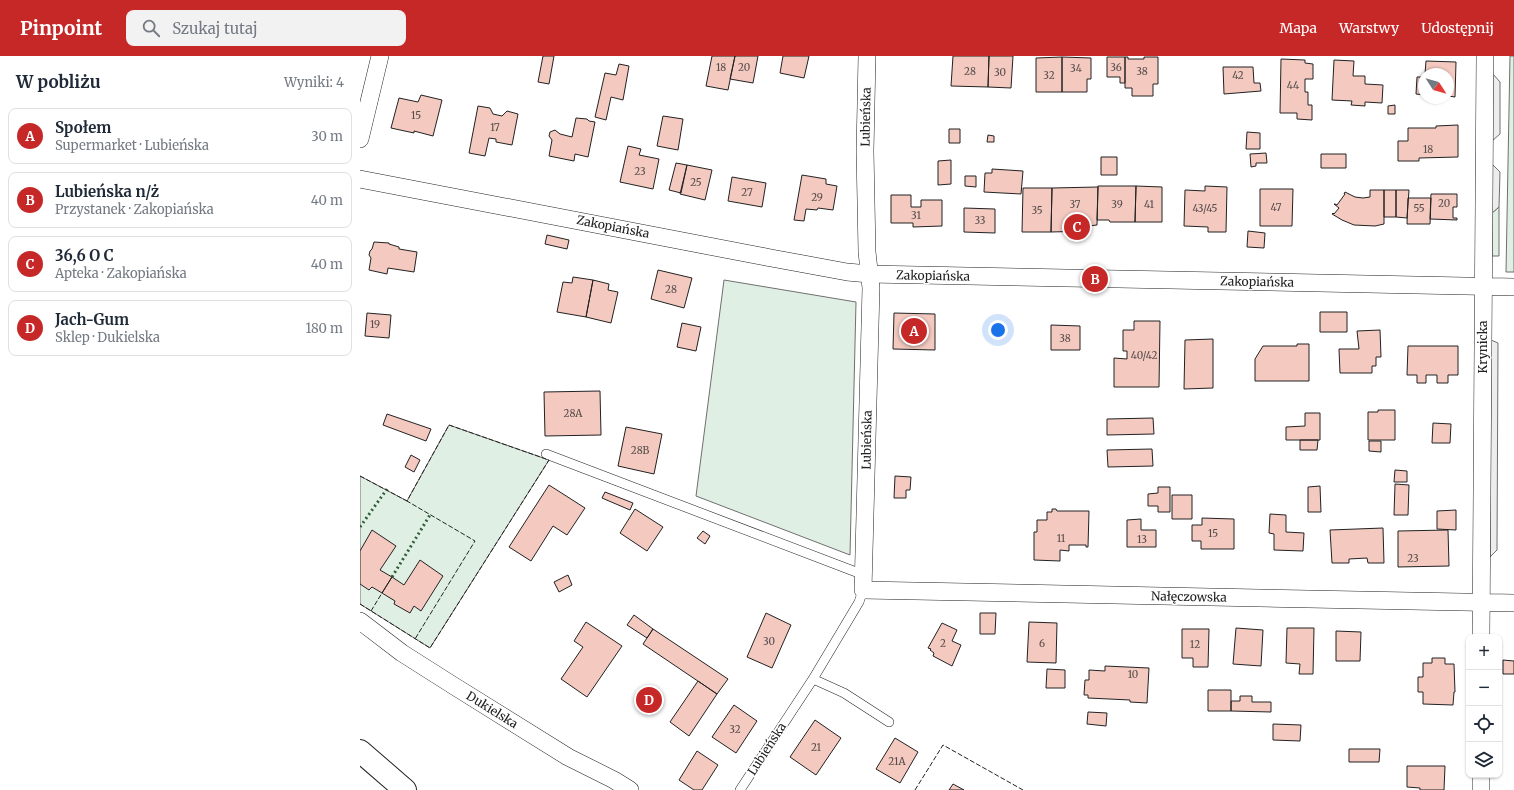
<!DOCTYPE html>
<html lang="pl">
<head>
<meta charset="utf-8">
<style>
  :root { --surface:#fff; --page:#f2f2f3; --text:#1f2937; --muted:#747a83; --line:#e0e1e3; --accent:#c62828 }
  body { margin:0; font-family:Merriweather,serif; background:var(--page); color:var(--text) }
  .controls { position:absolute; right:12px; bottom:12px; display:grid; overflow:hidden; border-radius:8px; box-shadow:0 1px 3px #0004 }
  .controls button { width:36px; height:36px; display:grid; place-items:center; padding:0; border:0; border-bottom:1px solid var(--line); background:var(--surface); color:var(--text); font:20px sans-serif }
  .compass { position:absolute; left:1058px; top:12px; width:36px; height:36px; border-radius:50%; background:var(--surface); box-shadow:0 1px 3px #0004; rotate:126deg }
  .you { position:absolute; left:638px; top:274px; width:14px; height:14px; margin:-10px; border:3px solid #fff; border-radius:50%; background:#1a73e8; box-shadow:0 0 0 6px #1a73e833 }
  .badge { display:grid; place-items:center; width:26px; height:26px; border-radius:50%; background:var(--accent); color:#fff; font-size:13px; font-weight:700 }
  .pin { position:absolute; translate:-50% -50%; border:2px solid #fff; box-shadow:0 1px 4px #0006 }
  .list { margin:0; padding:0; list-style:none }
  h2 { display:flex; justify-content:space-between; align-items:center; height:52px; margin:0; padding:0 16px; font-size:17px }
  h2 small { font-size:13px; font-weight:400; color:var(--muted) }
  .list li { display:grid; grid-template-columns:26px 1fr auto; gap:12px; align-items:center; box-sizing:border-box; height:56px; margin:0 8px 8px; padding:0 8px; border:1px solid var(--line); border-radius:8px }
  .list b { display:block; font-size:15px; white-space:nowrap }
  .list p { margin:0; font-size:13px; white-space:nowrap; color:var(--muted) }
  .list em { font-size:13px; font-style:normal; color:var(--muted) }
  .icon { flex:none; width:22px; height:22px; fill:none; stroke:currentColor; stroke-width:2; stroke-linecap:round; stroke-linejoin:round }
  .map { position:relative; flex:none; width:1154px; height:734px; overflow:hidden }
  header { display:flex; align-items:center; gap:24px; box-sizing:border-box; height:56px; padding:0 20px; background:var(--accent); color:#fff }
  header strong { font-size:19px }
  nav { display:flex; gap:22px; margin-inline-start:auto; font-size:14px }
  .search { width:280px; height:36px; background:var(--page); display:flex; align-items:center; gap:10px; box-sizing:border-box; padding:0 14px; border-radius:8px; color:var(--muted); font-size:15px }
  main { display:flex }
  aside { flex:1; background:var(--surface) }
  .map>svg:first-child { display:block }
  .green { fill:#e0efe3; stroke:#6f6f6f }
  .parking { fill:#ededed; stroke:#6f6f6f }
  .building { fill:#f3c9c0; stroke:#222 }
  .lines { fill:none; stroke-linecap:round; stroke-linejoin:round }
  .service-casing { stroke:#222; stroke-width:10 }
  .minor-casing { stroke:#222; stroke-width:18 }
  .tertiary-casing { stroke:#222; stroke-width:24 }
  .service { stroke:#fff; stroke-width:9 }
  .minor { stroke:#fff; stroke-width:17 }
  .tertiary { stroke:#fff; stroke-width:22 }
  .hedge { stroke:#2f5e38; stroke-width:3; stroke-dasharray:2 3; stroke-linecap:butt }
  .fence { stroke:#222; stroke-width:1; stroke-dasharray:5 2; stroke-linecap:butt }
  .labels { text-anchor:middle; stroke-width:3; stroke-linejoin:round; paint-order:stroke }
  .number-label { font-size:10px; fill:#564c4a }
  .street-label { font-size:12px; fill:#222; stroke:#fff }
</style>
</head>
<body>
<header>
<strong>Pinpoint</strong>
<div class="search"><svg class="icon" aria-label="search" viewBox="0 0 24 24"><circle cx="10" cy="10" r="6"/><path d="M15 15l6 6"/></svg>Szukaj tutaj</div>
<nav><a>Mapa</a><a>Warstwy</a><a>Udostępnij</a></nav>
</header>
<main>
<aside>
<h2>W pobliżu<small>Wyniki: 4</small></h2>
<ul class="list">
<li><span class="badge">A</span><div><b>Społem</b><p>Supermarket · Lubieńska</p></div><em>30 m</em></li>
<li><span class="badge">B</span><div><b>Lubieńska n/ż</b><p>Przystanek · Zakopiańska</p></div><em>40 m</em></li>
<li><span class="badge">C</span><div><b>36,6 O C</b><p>Apteka · Zakopiańska</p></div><em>40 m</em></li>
<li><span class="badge">D</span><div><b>Jach-Gum</b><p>Sklep · Dukielska</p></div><em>180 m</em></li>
</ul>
</aside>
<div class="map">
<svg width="1154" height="734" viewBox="0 0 1154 734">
  <rect width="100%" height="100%" fill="#fff"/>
  <path class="green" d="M1150,0H1154V216H1146Z
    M1139,151V200H1132V157Z
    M364,224L496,246L490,499L336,440Z
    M89,369L189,404L70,592L0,548V420L47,445Z"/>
  <path class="parking" d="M1133,18L1140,26V78L1132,85Z
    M1132,108L1140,116L1139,151L1132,157Z
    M1131,284L1138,287L1137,494L1130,501Z"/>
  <path class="building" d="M183,0H194L189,28L178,26Z
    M352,0H375L368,34L346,30Z
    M375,0H398L393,27L370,23Z
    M423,0H449L444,22L420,17Z
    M593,0H629L628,31L591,30Z
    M629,0H653L651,32L628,31Z
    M702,1V36H676V2Z
    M702,1L731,2V23H727V36H702Z
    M747,1H765V27H760V21H747Z
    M765,1H768V3H784V1H798V28H793V40H772V32H765Z
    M921,3L945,4V7L953,8V23H945V36H948V49H952V64L937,63V57H920Z
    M974,4L994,5L993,20H1005V28L1023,29L1022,47L1005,46V50L991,49L992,45L972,44Z
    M1066,5L1096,6L1095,41L1088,40V18H1065Z
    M259,8L269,10L263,44L251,41L246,64L235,61L245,17L256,19Z
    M863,11H893L894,27H900L901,35L864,38Z
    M1057,21H1064V39L1056,38Z
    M61,39L82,44L73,80L54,75V77L31,72L39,42L58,46Z
    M1035,49V58H1028V50Z
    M118,50L130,52L133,58L142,60L147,55L158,58L152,89L136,86V83L129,82L125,100L109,97Z
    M303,60L323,63L318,94L297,90Z
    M216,62L227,63L229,65L235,66L228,101L215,98L214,105L189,100L192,84L189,80L190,76L195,74L200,78L212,81Z
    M1098,69V101L1059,102V105H1038V85H1048V72H1076V70Z
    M589,73H600V87H589Z
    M887,76L900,77V93H886Z
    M628,79L634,80V86H627Z
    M268,90L281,93L279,99L299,103L293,133L260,126Z
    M906,97L907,107H896V110L891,111L890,98Z
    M961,98H986V112H961Z
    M741,101H757V119H741Z
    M591,104V128L578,129V105Z
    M316,107L327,109L321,137L309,134Z
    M327,109L352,114L345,144L320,138Z
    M632,113L663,115L661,138L624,136L625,117H632Z
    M442,119L466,123V128L477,130L473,154L458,152L457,154L446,153L444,165L434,164Z
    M605,120H616V131L605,130Z
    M372,121L406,127L402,151L368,145Z
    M738,130H776L775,166H750L749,164H737Z
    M776,130L802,131V166H775Z
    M845,130L867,131L866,176H848V171L824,170L825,134L845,135Z
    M738,131L737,169L728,170V175L691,176L692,132Z
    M663,132H692L691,176H662Z
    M900,133H933L932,170H900Z
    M1010,134H1024V168L1015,170L994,169L982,164L972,158L973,157L974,158L979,152L974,148H975L977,149L985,138H984L985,136L995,141L1003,142L1010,141Z
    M1024,134H1036V161H1024Z
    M1036,134H1049L1047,162L1036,161Z
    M1071,138H1097V151H1093V162H1097V164L1070,163Z
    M531,139H551V151H561V144H582V170L553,171V167H531Z
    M1048,142H1071L1070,168H1047Z
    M604,152L635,153V177L604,176Z
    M888,175L905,177L904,192L887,191Z
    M187,179L209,184L207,193L185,188Z
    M14,186L29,187V188L39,191V193L57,196L54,216L28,212L27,218L9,214L11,202L9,199L10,195L12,193Z
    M298,214L332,222L324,252L291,243Z
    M213,221L233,224L226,261L197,256L203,226L212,227Z
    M233,224L249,228L248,234L258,236L251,267L226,261Z
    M960,256H987V276H960Z
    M7,257L31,259L29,282L5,280Z
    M534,257L575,258V294L533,293Z
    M774,265H800L799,331H754V302L767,303V295H763V274H774Z
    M322,267L341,271L336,295L317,291Z
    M691,269L720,270V294H691Z
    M1020,274L1021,301H1016V310H1012V317H980L979,293H999L997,275Z
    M853,283V332L824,333L825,284Z
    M937,288H949V325H895V303L903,290H937Z
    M1048,290H1098V319H1088V327H1077V319H1066V327H1057V319H1047Z
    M240,335L241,379L185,380L184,336Z
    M1018,354H1035V384H1008V356H1018Z
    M945,357H960V384H926V371L945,370Z
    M27,358L71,373L66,385L23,369Z
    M793,362L794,378L747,379V363Z
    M1073,367L1091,368L1090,387H1072Z
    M266,371L302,378L294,418L258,410Z
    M940,384H958L957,394H940Z
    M1009,385H1021V396L1009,395Z
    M792,393L793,410L748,411L747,394Z
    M51,399L60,404L54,416L45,411Z
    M1035,414L1047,415V426H1034Z
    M535,420L551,421L550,434H546V442H534Z
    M1035,428L1049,429L1048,459H1034Z
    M189,429L225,452L207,479L193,470L171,505L149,491Z
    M960,430L961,456H948V431Z
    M798,431H810V456H798V450H788V438L798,437Z
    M245,436L273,447L270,454L242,442Z
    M812,439H832V463H812Z
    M275,453L303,471L287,495L260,477Z
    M692,453H696L697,455H729L728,491H726V489H709V495L700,494V505L674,504V476H677V464H687V456H692Z
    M1096,454V474L1077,473V455Z
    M910,458L926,459V476L944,477L943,495L914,494V478L909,477Z
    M842,462L874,463V493H841V485H832V469H842Z
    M781,463V474H796V491H767V464Z
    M1023,472L1024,507H1008L1007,502L989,503V507H972L970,474Z
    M12,474L36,490L20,514L32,521L22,537L12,531L9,534L0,528V495Z
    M1088,474L1089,510L1038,511V475Z
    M343,475L350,480L345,488L337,482Z
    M60,504L83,520L61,555L54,550L50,557L34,548L35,545L22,537L32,521L44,529Z
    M208,519L212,529L199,536L194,526Z
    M406,557L431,569L412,612L387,601Z
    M620,557H636L635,578H620Z
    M274,559L293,573L287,582L267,569Z
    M226,566L262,590L227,641L201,623L223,591L214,585Z
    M669,566L697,567L696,607L667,606Z
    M582,567L597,574L592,585L601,589L592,610L573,600L574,597L570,594L571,593L568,592Z
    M876,572L903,574L901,610L873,608Z
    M927,572H954L953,618H939L940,608L926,607Z
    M293,573L368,623L357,638L283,588Z
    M822,573H849L848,611H833V602H822Z
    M976,575L1001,576L1000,605H976Z
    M1072,602H1085V608H1094L1095,636H1094L1093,649L1063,648V636H1058V621H1063V607H1072Z
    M1143,604L1154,605V618H1143Z
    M745,610L789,612L787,647L770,646V644L728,642V639H724L725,624H729V614L745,615Z
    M687,613L705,614V632H686Z
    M338,625L357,638L329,680L310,666Z
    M848,634H871V655H848Z
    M880,640H892V646H911V656L871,655V645H880Z
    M374,649L397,665L376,697L352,681Z
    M728,656L747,657L746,670L727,668Z
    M455,664L481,682L456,719L430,701Z
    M913,668L941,669L940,685L913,684Z
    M535,682L558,696L540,727L516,713Z
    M989,693H1020L1019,706H989Z
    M337,695L358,709L342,734H334L319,724Z
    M1047,710H1085L1084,734H1060V732L1047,731Z
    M593,728L604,734H589Z"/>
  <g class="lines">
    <g class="service-casing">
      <path id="service" d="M186,398L504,519
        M453,623L484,637L529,666
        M380,734L453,623L499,546L503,534"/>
    </g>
    <g class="minor-casing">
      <path id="minor" d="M507,0L505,95L507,196L511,232L503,534L1154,547
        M0,83L20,0
        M0,123L411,202L487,216L509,218L1154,231
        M0,565L42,597L94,630L208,701L254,724L270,734
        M1121,581L1125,0
        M1121,734V719"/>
    </g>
    <g class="tertiary-casing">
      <path id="tertiary" d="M0,695L45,734"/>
    </g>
    <use href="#service" class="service"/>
    <use href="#minor" class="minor"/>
    <use href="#tertiary" class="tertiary"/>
    <path class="hedge" d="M0,471L27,433
      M32,521L70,459"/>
    <path class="fence" d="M0,420L47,445
      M0,548L70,592L189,404L89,369L47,445L115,485L55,583
      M11,555L22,537
      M555,734L583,689L663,734"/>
  </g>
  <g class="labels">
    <g class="number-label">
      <text x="361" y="15">18</text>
      <text x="384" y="15">20</text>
      <text x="756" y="15">36</text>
      <text x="716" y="16">34</text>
      <text x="610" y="19">28</text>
      <text x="782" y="19">38</text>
      <text x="640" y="20">30</text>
      <text x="689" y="23">32</text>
      <text x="878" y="23">42</text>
      <text x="933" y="33">44</text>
      <text x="56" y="63">15</text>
      <text x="135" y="75">17</text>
      <text x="1068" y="97">18</text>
      <text x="280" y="119">23</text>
      <text x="336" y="130">25</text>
      <text x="387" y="140">27</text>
      <text x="457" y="145">29</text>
      <text x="1084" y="151">20</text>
      <text x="715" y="152">37</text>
      <text x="757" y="152">39</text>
      <text x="789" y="152">41</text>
      <text x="916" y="155">47</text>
      <text x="845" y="156">43/45</text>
      <text x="1059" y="156">55</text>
      <text x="677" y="158">35</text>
      <text x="556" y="163">31</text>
      <text x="620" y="168">33</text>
      <text x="311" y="237">28</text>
      <text x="15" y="272">19</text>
      <text x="705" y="286">38</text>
      <text x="784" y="303">40/42</text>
      <text x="213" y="361">28A</text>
      <text x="280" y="398">28B</text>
      <text x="853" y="481">15</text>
      <text x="701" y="486">11</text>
      <text x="782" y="487">13</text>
      <text x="1053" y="506">23</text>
      <text x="409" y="589">30</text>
      <text x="583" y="591">2</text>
      <text x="682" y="591">6</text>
      <text x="835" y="592">12</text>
      <text x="773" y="622">10</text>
      <text x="375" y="677">32</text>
      <text x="456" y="695">21</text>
      <text x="537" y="709">21A</text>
    </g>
    <g class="street-label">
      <text transform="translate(506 61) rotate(-89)" y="4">Lubieńska</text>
      <text transform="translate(253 171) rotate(11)" y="4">Zakopiańska</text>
      <text transform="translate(573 220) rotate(1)" y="4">Zakopiańska</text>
      <text transform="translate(897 226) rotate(1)" y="4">Zakopiańska</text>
      <text transform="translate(1123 291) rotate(-90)" y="4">Krynicka</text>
      <text transform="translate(507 384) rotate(-89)" y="4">Lubieńska</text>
      <text transform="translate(829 541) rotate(1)" y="4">Nałęczowska</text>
      <text transform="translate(132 654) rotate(32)" y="4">Dukielska</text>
      <text transform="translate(407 693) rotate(-57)" y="4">Lubieńska</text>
    </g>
  </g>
</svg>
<div class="controls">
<button>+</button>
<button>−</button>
<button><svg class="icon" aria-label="locate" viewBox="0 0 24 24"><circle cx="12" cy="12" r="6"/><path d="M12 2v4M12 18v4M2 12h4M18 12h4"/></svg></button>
<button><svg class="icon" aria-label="layers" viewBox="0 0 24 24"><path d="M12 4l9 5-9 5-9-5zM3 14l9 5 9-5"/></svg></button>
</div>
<svg class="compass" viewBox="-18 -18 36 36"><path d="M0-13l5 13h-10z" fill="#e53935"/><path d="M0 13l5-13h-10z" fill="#747a83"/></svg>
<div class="you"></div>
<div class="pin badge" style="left:554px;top:275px">A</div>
<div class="pin badge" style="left:735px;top:223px">B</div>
<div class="pin badge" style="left:717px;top:171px">C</div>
<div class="pin badge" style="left:289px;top:644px">D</div>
</div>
</main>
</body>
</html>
